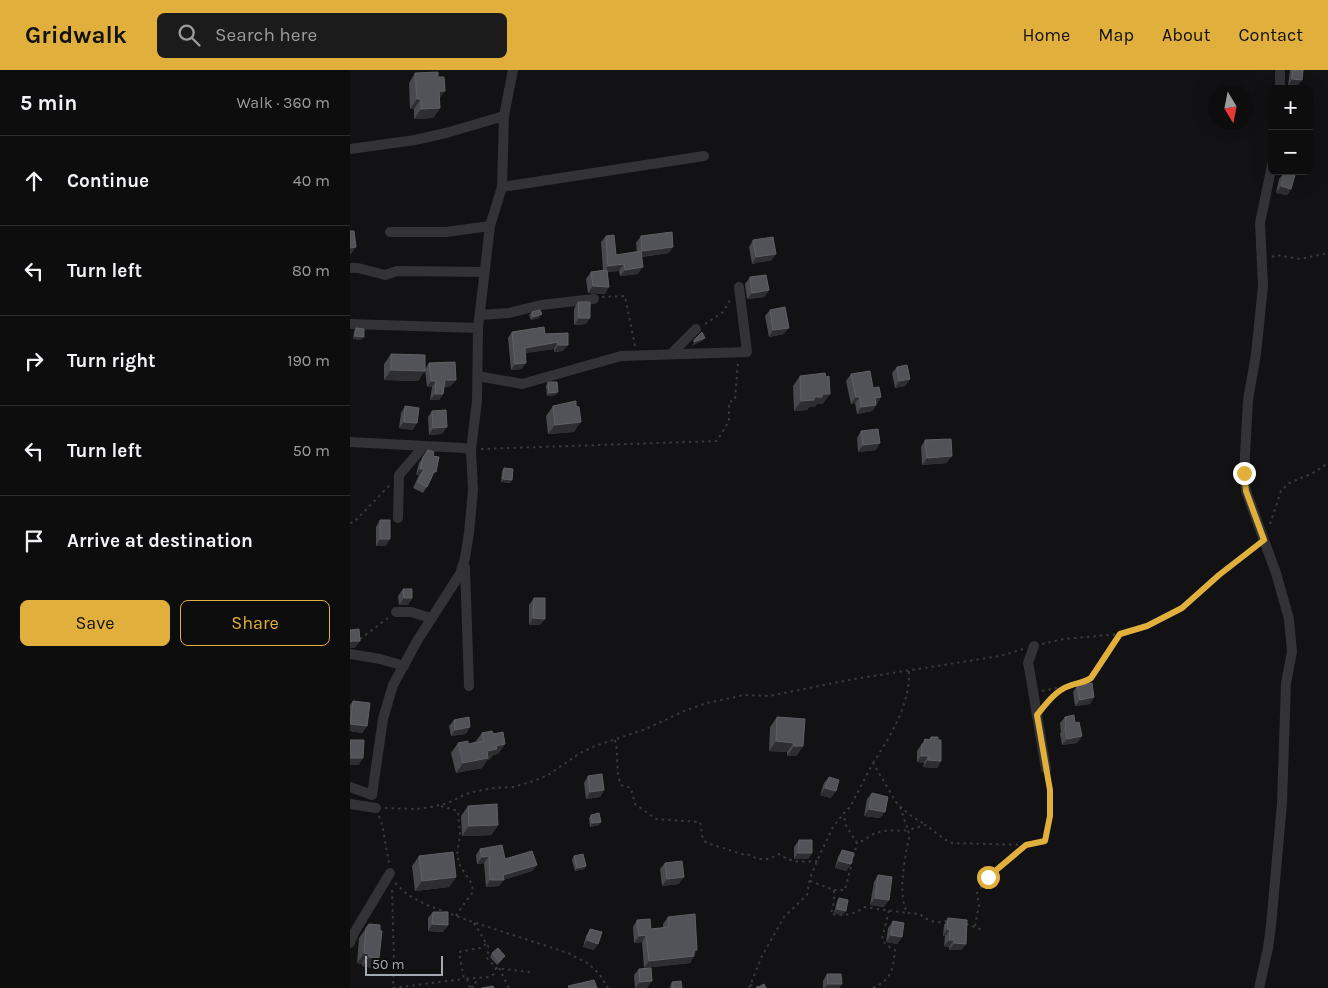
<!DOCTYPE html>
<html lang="en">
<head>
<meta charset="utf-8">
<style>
  :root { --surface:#0e0d0e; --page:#1c1b1c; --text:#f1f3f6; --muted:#9b9c9e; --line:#2e2d2e; --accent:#e0af3c }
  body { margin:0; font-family:Karla,sans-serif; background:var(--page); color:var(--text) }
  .controls { position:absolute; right:15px; top:15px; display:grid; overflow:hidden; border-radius:8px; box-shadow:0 5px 20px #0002 }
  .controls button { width:45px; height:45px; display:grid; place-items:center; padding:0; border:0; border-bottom:1px solid var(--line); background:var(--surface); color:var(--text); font:25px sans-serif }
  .compass { position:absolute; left:858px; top:15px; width:45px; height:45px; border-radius:50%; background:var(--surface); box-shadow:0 5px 20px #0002; rotate:170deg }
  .scale { position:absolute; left:15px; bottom:12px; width:78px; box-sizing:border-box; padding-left:5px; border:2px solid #a4a8b2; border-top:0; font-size:14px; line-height:18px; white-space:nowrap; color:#a4a8b2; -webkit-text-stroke:4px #0d0d0e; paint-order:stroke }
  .stop { position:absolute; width:15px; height:15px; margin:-11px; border:4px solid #e0af3c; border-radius:50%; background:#fff }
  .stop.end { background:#e0af3c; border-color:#fff; box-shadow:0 1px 5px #0008 }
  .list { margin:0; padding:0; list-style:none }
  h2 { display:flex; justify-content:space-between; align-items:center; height:65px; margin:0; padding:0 20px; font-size:21px }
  h2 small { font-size:16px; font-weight:400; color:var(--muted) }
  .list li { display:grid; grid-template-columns:32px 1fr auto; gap:15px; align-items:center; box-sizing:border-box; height:90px; padding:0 20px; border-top:1px solid var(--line) }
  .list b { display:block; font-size:19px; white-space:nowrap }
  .list em { font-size:16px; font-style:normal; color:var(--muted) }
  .actions { display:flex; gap:10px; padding:15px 20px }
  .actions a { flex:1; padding:11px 0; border:1px solid var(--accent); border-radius:8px; text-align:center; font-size:18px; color:var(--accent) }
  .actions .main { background:var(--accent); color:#111 }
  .icon { flex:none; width:28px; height:28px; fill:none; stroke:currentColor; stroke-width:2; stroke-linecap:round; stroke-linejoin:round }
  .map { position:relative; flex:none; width:978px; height:918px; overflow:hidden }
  header { display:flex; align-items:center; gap:30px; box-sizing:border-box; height:70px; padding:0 25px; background:var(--accent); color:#111 }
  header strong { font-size:24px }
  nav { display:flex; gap:28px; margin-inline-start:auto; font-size:18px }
  .search { width:350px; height:45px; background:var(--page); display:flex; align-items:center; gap:12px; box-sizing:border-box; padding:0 18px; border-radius:8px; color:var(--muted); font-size:19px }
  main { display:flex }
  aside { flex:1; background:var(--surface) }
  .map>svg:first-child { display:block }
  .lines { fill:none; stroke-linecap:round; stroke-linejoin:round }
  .path { stroke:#393a3e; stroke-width:2; stroke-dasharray:2.5 4; stroke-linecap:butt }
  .minor { stroke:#333337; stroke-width:10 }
  .wall { fill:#48494e }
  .shaded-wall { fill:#2e2e32 }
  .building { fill:#525358; stroke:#5f6166 }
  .route { stroke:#e0af3c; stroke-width:6 }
</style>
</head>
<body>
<header>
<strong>Gridwalk</strong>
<div class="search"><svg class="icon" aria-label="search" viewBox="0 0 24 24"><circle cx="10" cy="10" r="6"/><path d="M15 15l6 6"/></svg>Search here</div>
<nav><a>Home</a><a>Map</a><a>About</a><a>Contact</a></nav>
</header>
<main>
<aside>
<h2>5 min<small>Walk · 360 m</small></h2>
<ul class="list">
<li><svg class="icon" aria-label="ahead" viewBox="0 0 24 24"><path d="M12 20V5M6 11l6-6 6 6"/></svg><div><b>Continue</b></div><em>40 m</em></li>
<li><svg class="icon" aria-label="left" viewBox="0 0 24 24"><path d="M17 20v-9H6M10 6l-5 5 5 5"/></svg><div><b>Turn left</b></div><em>80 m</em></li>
<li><svg class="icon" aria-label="right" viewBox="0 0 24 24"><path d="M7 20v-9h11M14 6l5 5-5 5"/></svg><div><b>Turn right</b></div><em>190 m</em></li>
<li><svg class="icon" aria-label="left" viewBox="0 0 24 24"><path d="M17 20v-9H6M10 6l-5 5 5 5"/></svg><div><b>Turn left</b></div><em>50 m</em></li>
<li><svg class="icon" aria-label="arrive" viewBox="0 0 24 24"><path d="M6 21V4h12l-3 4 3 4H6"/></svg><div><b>Arrive at destination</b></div></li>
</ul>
<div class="actions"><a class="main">Save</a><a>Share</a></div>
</aside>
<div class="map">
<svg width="978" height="918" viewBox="0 0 978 918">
  <rect width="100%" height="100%" fill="#121113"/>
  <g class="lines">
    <path class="path" d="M922,187L926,185L950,189L978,183
      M252,227L275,226L285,276
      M355,254L373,242L380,230
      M131,379L367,371L379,351V332L385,330L388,292
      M0,453L4,452L39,416
      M920,454L931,421L939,413L963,403L978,393
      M10,569L38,548
      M692,574L714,569L770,564L797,556L832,538L869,505L906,476
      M692,621L736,612L741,608L769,565
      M696,634L701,627L715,618
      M265,670C269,685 265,701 271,715L281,718L285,734L306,749L350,752L353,770L357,773L392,784L401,785L407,789H419L429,784C441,793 453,792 467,791
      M523,693C541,665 560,635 559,601
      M91,736L108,741L110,765L107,785L110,796L122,814L123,822L111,838L106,846
      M550,737L558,760C548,762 539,759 529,762C521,764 515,771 507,773L495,754L494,743L500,737L523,693L546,732C555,742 564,748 576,755
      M35,738L67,739L81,737L98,733L116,724L127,721L144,718L163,717L184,711L198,705L230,683L245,676L296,659L334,641L357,633L394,625L419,626L504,609L650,586L673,579
      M29,746L32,754L39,793
      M460,811L484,820V832L481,844C494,846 504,845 514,837L557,843
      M45,813L58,825L77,835L117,850L218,883L239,894L250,905L258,918
      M42,820L44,891L43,918
      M484,820H495L507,773
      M597,851C587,854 577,851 570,844L557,843C549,825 553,802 556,783C557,771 561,774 558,760L576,755L594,769L602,773L676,775L695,771C699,750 701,730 698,709
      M124,853L139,878L137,888L146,898L180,902
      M616,854L633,860
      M625,856L629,835L627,823L638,807L676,775
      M136,874L130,878L109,882L114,909L139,907L144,904L146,898
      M149,898L159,918
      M117,909L120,918
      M400,915L412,918
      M121,917H124L127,908
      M43,918L113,909
      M399,918L412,886L434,847L457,825L460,808L470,784L483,757L493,744
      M523,918C542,909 543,899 545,880L536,875L532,869L539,840"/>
    <path class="minor" d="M930,0V19
      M0,79L65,70L96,63L154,46
      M152,117L354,86
      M40,162H96L140,156
      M0,198H8L35,205L47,201L135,202
      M130,245L159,243L191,235L244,229
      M0,254L128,258
      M321,284L346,259
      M128,306L172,314L271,286L397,282L389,217
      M0,372L113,378L121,380
      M48,448L49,405L74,376
      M115,497L119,616
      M46,542H61L81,548
      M684,576L678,593L680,603L696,699
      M0,584L30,589L54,596
      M0,717L22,725L33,649L43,615L67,571L110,504L115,488L119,463L123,420L121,380L127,331L128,258L140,156L152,117L154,46L163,0
      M0,734L26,738
      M0,873L4,863L40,803
      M909,918L918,878L921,856L932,733L936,613L942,582L939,549L926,503L896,421L894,403L898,330L906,284L913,216L910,153L922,95"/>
  </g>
  <path class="wall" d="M940,0H953L947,17L938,16Z
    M65,3L89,29L90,38L83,48L64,49V39H60L59,13Z
    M934,103L941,119L937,125L926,123L929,109Z
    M256,166L266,185L287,182L286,173L291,166L319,183L292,187L288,204L270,206L269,201L257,202L255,224L238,223L236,209L241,202L253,200L251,172Z
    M403,170L422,190L402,194L399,177Z
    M400,207L419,220L414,227L397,229L395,214Z
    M228,232L236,254L224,255V239Z
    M420,240L434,264L419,267L415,246Z
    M182,242L189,248L181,250L179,245Z
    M6,258L11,270L3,269L4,262Z
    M162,262L195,264L218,263L213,281L204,282V279L175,283L172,299L161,300L158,268Z
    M41,284L75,299L79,293L101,316L94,317L93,324L89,330H80L82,317H77L75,300L68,311L34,310V294Z
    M547,297L560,309L555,316L545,318L542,303Z
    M501,304L523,318L531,327L522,341L507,344L505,333L501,334L496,311Z
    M450,306L473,334H467L465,337H459L457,340L444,341L443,316Z
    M198,312L206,325L197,326L196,316Z
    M55,336L63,360L49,358L51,343Z
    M203,336H226L224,362L198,364L196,346Z
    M82,341L92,364L79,365L78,347Z
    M511,361L526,380L508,382L507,368Z
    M575,370L597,393L572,395L571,377Z
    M83,386L82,408L73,423L63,418L69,405H66L69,393L73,387Z
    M154,398L162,410L160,413L151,412L152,401Z
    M30,450L36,476H26V457Z
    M53,519L62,528L58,535H49L48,526Z
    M184,528L190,555H179V535Z
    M727,616L744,627L740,634L725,636L723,622Z
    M3,631L17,656L12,663L0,661V635Z
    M427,647L453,676L446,686H437V682L419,681L420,657Z
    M715,647L725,653L732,666L727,673L712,675L710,664L711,662L710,653Z
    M104,650L116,664L101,666L99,656Z
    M132,663L143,664L155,674L148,684L143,685L140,689L137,690L132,698L106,703L101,683L108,673L118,674L125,672Z
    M581,667L588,670L591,691L587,698L573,697L574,693L567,692V681L575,669L579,670Z
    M238,706L254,720L250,727L236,729L234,713Z
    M479,707L481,728L470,725L474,713Z
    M522,723L530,748L514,746L517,729Z
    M118,736L148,755L141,765L112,766L111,746Z
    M241,745L251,752L249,755L240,757L239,748Z
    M449,770L462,783L458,789H444V777Z
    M130,779L155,789L187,795L182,801L153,810L149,816L136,817L134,793L127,794L126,785Z
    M492,780L501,794L496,801L485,798L488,787Z
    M69,786L106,807L99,817L65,821L62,796Z
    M224,786L236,796L234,799L225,801L222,790Z
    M315,793L329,814L312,816L310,799Z
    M528,805L534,837L520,835L524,812Z
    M489,828L493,845L484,843L487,831Z
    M83,842L98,855L93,862L78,861V848Z
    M318,847L347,880L344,884V886L340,893L294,898L292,872L284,873L283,857L287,850L301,859L313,858V854Z
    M598,848L616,874L611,880H599V877L594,876L595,866H593L594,855Z
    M543,851L552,867L547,874L536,872L538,858Z
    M19,854L23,898L12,896V894L7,893L9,868Z
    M240,859L244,880L233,877L236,866Z
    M142,883L153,889L147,895L140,887Z
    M289,899L297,918H285L284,905Z
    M477,904L492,914L489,918H473V911Z
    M322,912L332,918H320V916Z"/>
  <path class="shaded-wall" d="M942,9L952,10L947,17L938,16Z
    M89,21H95L88,31Z
    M67,29H71L64,39H60Z
    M90,38L83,48L64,49L71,39Z
    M931,116L941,119L937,125L926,123Z
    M6,177L1,184H0V178Z
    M323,177L319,183L288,187L292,181Z
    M426,184L422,190L402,194L406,187Z
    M274,194L269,201L254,202L258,196Z
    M293,197L288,204L270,206L275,200Z
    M243,216L259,217L255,224L238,223Z
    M419,220L414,227L397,229L402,223Z
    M192,244L189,248L181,250L183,247Z
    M229,248H240L236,254L224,255Z
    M439,258L434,264L419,267L423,260Z
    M5,266L14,267L11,270L3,269Z
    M355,268L352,271L342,276L344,272Z
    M208,272L204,279L171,284L175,278Z
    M208,275H218L213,281L204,282Z
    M176,293L172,299L161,300L165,294Z
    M41,300L75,301L68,311L34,310Z
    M560,309L555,316L545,318L549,311Z
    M95,310H106L101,316L90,317Z
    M81,311H86L82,317H77Z
    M208,322L206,325L197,326L199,323Z
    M85,324H93L89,330H80Z
    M472,324H480L473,334H467L465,337H459L457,340L444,341L451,331Z
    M506,327H510L505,333L501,334Z
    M531,327L526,334L525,328Z
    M526,335L522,341L507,344L511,337Z
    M54,352L67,353L63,360L49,358Z
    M231,352L224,362L198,364L205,355Z
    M97,357L92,364L79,365L83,358Z
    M530,373L526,380L508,382L513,375Z
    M602,386L597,393L572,395L577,388Z
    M70,399H74L69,405H66Z
    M153,409L162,410L160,413L151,412Z
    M30,469H40L36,476H26Z
    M54,528H62L58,535H49Z
    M183,548L195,549L190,555H179Z
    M3,571H10L5,578H0V572Z
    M744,627L740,634L725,636L730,630Z
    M0,654L17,656L12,663L0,661Z
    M120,657L116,664L101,666L105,660Z
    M732,666L727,673L712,675L717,669Z
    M426,671L444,673L437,682L419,681Z
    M155,674L148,684L143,685L140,689L137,690L132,698L106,703L113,693L137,681L146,676Z
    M444,676H453L446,686H437Z
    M571,686H578L574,693L567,692Z
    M0,688H13L9,695H0Z
    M578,690L591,691L587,698L573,697Z
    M475,718L486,721L481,728L470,725Z
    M254,720L250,727L236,729L240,722Z
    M519,739L535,742L530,748L514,746Z
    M251,752L249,755L240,757L242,753Z
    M148,755L141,765L112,766L119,756Z
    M448,783H462L458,789H444Z
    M139,786L134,793L127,794L132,787Z
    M489,791L501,794L496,801L485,798Z
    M187,795L182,801L153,810L149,816L136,817L140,810L153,805Z
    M236,796L234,799L225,801L227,798Z
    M106,807L99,817L65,821L72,811Z
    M334,807L329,814L312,816L317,809Z
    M525,828L539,830L534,837L520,835Z
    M487,839L496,841L493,845L484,843Z
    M82,854L98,855L93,862L78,861Z
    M597,859L600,860L595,866H593Z
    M296,865L292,872L284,873L289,866Z
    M541,865L552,867L547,874L536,872Z
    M237,870L248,874L244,880L233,877Z
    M599,870H604L599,877L594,876Z
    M604,873L616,874L611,880H599Z
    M344,880H347L343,886H344L340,893L294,898L299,891Z
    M14,883L19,884L12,894L7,893Z
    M19,887L29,888L23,898L12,896Z
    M302,911L297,918H285L290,912Z
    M478,914H492L489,918H475Z"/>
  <path class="building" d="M943,0H953L952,10L942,9Z
    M88,2V7H94L95,21H89L90,38L71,39V29H67L65,3Z
    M934,103L945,105L941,119L931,116Z
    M0,161H4L6,177L0,178Z
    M322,162L323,177L292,181L291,166Z
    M264,165L266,185L291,181L293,197L275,200L274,194L258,196L256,166Z
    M423,167L426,184L406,187L403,170Z
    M257,200L259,217L243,216L241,202Z
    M416,205L419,220L402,223L400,207Z
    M228,232H240V248H229Z
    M435,237L439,258L423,260L420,240Z
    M190,240L192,244L183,247L182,242Z
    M194,257L195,264L218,263V275H208V272L175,278L176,293L165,294L162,262Z
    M6,258L14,259V267L5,266Z
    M352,262L355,268L344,272V270Z
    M41,284L75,285V301L41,300Z
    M105,292L106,310H95L93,324H85L86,311H81L79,293Z
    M557,295L560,309L549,311L547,297Z
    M520,301L523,318L529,317L531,327L525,328L526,335L511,337L510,327H506L501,304Z
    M475,303L476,307L479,306L480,324H472V327H464V330L451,331L450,306Z
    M198,312H207L208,322L199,323Z
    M226,331V336L229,337L231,352L205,355L203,336Z
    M55,336L69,338L67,353L54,352Z
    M96,340L97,357L83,358L82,341Z
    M528,359L530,373L513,375L511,361Z
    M601,369L602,386L577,388L575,370Z
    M78,380L84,382L83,386L89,387L86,402H84L77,417L68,412L74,399H70L73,387Z
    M154,398L163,399L162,410L153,409Z
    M30,450H40V469H30Z
    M53,519H62V528H54Z
    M184,528H195V549L183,548Z
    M9,559L10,571H3L0,572V560Z
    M742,613L744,627L730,630L727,616Z
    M3,631L20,633L17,656L0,654Z
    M724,645L725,653L729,652L732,666L717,669L715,657H716L715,647Z
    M119,647L120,657L105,660L104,650Z
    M427,647L455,649L453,676H444V673L426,671Z
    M142,661L143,664L153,662L155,674L146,676L147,679L137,681L138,688L113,693L108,673L118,671V674L134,671L132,663Z
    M581,667H588V670H591V691L578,690V686H571L572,674H574L575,669L580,670Z
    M0,670H14L13,688H0Z
    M252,704L254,720L240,722L238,706Z
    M479,707L489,710L486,721L475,718Z
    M522,723L538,727L535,742L519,739Z
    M147,734L148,755L119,756L118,736Z
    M249,743L251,752L242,753L241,745Z
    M449,770H462V783H448Z
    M152,775L155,789L182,781L187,795L153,805L154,810H140L139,786L132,787L130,779Z
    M492,780L504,783L501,794L489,791Z
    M103,782L106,807L72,811L69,786Z
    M233,784L236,796L227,798L224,786Z
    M332,791L334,807L317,809L315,793Z
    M528,805L542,807L539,830L525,828Z
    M489,828L498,830L496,841L487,839Z
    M83,842H98V855L82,854Z
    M345,844L347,880H344V886L299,891L296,865L289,866L287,850L300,849L301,859L319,857L318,847Z
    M598,848L617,850L616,874L604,873V870H599L600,860L597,859Z
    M543,851L554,853L552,867L541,865Z
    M19,854L30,855V861H32L29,888L19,887V884L14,883L16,858Z
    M240,859L252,862L248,874L237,870Z
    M148,878L155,886L149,891L142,883Z
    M301,898L302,911L290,912L289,899Z
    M477,904H491L492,914H478Z
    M244,910L247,918H219L218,916Z
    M331,911L332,918H323L322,912Z
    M414,914L416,918H406Z
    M143,916L144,918H132Z"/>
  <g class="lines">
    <path class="route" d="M638,807L676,775L695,771L700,746V720L687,645C696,634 705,621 719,616C726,613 734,613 741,608L770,564L797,556L832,538L869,505L914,470L896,421L894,403"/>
  </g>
</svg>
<div class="controls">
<button>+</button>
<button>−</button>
</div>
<svg class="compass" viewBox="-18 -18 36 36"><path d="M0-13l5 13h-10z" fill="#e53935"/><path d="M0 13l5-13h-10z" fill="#9b9c9e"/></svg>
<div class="scale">50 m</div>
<div class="stop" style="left:638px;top:807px"></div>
<div class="stop end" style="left:894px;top:403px"></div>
</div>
</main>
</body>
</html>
